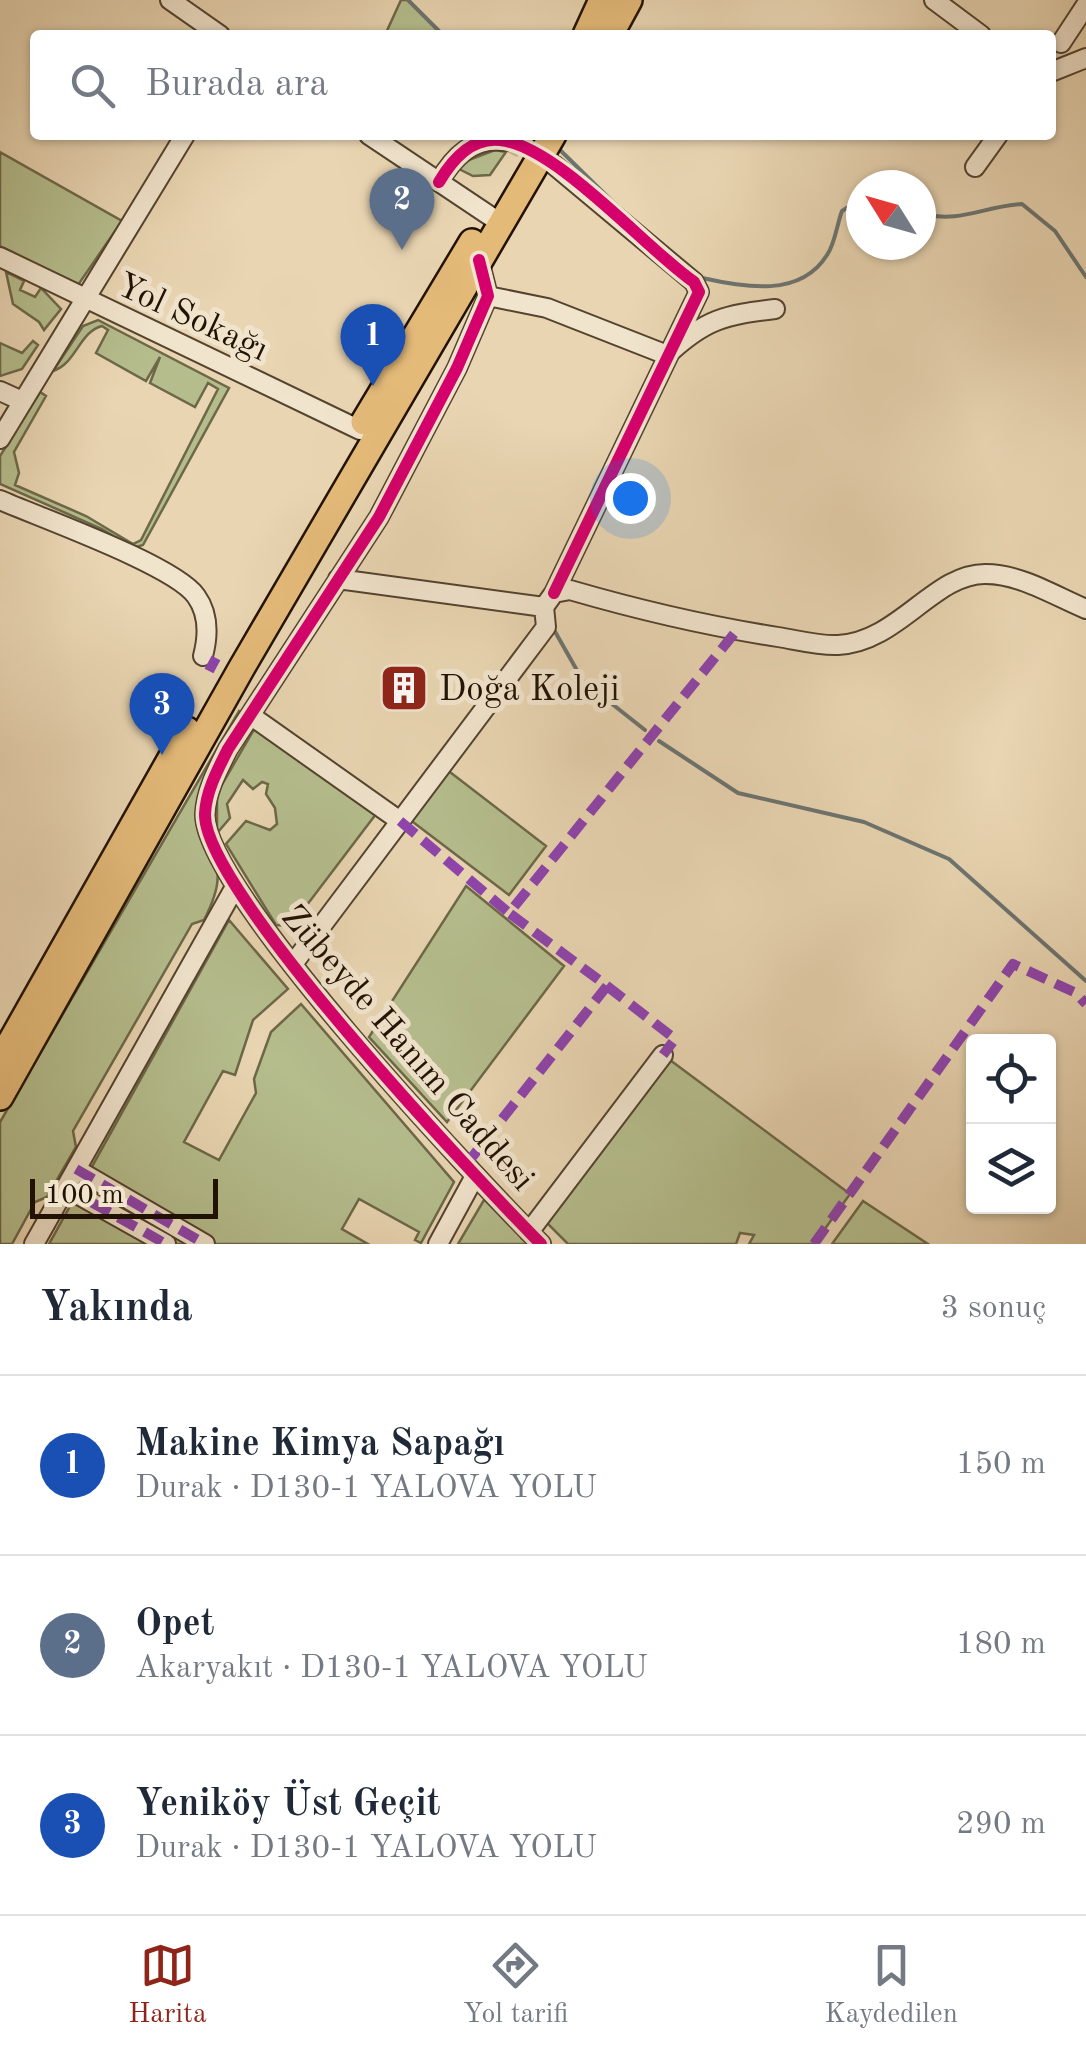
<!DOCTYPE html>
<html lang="tr">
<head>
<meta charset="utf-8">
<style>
  :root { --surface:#fff; --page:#f6f6f7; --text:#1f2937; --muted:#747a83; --line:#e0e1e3; --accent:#8f2418 }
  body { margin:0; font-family:"Old Standard TT",serif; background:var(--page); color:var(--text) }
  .controls { position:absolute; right:30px; bottom:30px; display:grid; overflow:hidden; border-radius:10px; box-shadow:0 2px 8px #0004 }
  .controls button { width:90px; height:90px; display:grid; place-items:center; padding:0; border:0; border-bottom:2px solid var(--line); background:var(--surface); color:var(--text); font:50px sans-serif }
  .compass { position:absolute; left:846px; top:170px; width:90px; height:90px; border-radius:50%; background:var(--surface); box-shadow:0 2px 8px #0004; rotate:307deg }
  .scale { position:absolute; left:30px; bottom:25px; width:188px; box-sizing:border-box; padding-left:10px; border:5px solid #221203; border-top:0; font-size:28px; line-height:35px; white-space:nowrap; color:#221203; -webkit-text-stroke:8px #f1e4cd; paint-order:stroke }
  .you { position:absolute; left:630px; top:498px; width:35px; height:35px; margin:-25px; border:8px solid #fff; border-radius:50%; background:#1a73e8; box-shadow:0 0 0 15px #1a73e833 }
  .badge { display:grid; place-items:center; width:65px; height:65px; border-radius:50%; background:var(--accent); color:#fff; font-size:32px; font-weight:700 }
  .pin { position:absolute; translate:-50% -82px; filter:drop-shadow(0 2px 5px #0008) }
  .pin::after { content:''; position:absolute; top:52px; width:35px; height:30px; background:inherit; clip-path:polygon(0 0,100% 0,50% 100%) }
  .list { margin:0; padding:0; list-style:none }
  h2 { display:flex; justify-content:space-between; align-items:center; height:130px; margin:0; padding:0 40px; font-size:42px }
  h2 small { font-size:32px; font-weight:400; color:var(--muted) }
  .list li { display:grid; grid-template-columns:65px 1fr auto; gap:30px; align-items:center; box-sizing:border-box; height:180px; padding:0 40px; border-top:2px solid var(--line) }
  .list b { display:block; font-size:38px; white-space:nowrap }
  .list p { margin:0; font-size:32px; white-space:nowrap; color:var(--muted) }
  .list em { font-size:32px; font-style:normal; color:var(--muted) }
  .icon { flex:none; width:55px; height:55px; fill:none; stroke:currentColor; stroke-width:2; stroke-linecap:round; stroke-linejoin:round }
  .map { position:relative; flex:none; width:1086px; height:1244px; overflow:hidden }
  .search { position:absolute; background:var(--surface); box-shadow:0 2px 8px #0004; left:30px; right:30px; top:30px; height:110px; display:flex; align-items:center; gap:25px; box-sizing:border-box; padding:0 35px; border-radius:10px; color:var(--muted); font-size:38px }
  .sheet { height:670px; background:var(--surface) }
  nav { display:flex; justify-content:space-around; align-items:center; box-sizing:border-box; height:140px; border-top:2px solid var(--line); background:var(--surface); font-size:28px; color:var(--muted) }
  nav a { display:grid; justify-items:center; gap:5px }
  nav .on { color:var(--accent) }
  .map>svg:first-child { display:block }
  .green { fill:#b5bd8d; stroke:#6c6848; stroke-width:2.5 }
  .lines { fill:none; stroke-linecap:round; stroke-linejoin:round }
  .stream { stroke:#6c7470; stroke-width:4 }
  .minor-tunnel { stroke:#c1ae8f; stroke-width:18; stroke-dasharray:18 9; stroke-linecap:butt }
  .minor-casing { stroke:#54432f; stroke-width:22 }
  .highway-casing { stroke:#221203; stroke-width:30 }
  .minor { stroke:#f1e4cd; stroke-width:18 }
  .highway { stroke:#e4ba79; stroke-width:25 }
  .quiet { stroke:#8e44ad; stroke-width:10; stroke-dasharray:20 10; stroke-linecap:butt }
  .cycleway-casing { stroke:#f1e4cd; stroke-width:19 }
  .cycleway { stroke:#d6006c; stroke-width:12 }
  .labels { text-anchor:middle; stroke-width:10; stroke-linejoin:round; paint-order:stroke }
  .street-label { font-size:35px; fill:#221203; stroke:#f1e4cd }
  .poi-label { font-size:35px; fill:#221203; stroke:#f1e4cd; text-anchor:start }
</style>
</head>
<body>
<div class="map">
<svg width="1086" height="1244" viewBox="0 0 1086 1244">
  <rect width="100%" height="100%" fill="#e9d5b2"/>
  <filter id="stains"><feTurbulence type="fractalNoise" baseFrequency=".002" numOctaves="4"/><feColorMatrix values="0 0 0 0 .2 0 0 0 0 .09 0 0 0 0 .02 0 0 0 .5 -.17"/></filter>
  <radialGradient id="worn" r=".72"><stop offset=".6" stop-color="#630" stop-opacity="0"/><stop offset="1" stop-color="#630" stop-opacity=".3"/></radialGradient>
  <path class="green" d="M401,0H408L443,35H385Z
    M495,150L506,152L490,175L473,176L453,166Z
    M0,152L122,221L78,285L0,246Z
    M6,272L24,281L20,290L35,297L41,288L61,309L44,330L39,322L13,304Z
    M98,320L229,388L143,545L133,548L102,529L0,484V456L40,392L46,396L14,452L19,473L15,485L86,516L133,544L141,540L218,389L208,383L195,407L150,383L160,357L146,381L96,353L108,330L102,326C79,332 76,364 53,371L83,326Z
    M33,341L38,345L22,369L0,376V343L22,353Z
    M239,711L243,714C222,742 200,775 197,812C193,863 240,849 204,920L192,924L73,1131L76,1147L47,1197L35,1202L12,1244H0V1122Z
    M256,726L376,814L291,926L276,925L226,844L246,821L270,830L277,824L275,808L266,794L268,784L262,782L253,789L243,780L227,804L230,818L218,832L217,829V793Z
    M446,769L546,846L509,895L409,819Z
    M466,886L564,966L447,1122L369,1037Z
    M229,920L288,989L253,1020L235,1075L223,1071L184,1142L219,1160L256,1093L254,1079L271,1032L301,1004L454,1182L421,1243L415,1240L419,1232L359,1199L342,1229L368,1244H49Z
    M670,1060L850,1194L814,1244H749L754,1235L740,1233L736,1244H568L545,1221Z
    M484,1200L486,1201L529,1244H458Z
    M863,1201L928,1244H832Z"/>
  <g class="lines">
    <path class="stream" d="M408,0L443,35
      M559,149L620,209
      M921,214C962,223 981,207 1022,204L1055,231L1086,277
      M698,277C741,286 799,300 827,255C835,244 837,224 842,211L861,199
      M553,628L583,681L645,730
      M659,741L738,793L864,822L949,859L1086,981"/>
    <path class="minor-tunnel" d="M505,141L549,163"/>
    <g class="minor-casing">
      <path id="minor" d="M170,0L220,35
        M934,0L981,35
        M1061,43L1086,5
        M1051,72L1086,58
        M369,135L490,216
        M975,167L998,135
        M439,182C454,156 473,137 505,141
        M0,257L360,430
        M479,260L488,296L457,368L379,517L228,749C218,769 206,791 205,814C203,890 478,1180 541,1244
        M488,296L547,308L667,355C705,319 725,315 775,309
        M0,391L22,401
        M0,439L185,135
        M0,500C41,518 174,565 196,596C209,614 208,637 203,656
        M554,593L699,292L694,282L554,165
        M544,607L554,593L570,590C639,610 707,626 778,637C797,640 819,646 838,645C899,642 934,573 986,574C1020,574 1055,596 1086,609
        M250,715L400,821
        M293,964L546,627L544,607L338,579
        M76,1169L205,1244
        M66,1188L166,1244
        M529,1232L663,1055
        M34,1244L235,887
        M438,1244L475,1176"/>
    </g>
    <g class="highway-casing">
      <path id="highway" d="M586,35L602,0
        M610,35L629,0
        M364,422L472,242
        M0,1061L187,730
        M0,1097L241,669L553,135"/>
    </g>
    <use href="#minor" class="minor"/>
    <use href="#highway" class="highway"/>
    <path class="quiet" d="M209,671L216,658
      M400,821L509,913
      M607,986L675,1039L663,1055
      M465,1166L607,986L509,913L737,630
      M76,1169L205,1244
      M66,1188L166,1244
      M814,1244L1013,964L1076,993L1086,1004"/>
    <g class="cycleway-casing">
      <path id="cycleway" d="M439,182C452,160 471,137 500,140C557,146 645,248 694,282L699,292L554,593
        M479,260L488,296L457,368L379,517L228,749C218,769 206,791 205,814C203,890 478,1180 541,1244"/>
    </g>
    <use href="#cycleway" class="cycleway"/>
  </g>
  <defs>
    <g id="building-square" transform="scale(2.5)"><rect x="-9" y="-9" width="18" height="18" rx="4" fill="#8f2418" stroke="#f1e4cd"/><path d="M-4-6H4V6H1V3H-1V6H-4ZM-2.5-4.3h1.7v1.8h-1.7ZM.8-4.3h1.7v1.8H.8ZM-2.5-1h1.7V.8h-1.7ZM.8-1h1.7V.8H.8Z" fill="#fff"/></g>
  </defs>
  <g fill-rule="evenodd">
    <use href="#building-square" x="404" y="688"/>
  </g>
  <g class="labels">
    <g class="street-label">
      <text transform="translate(193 316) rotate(25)" y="12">Yol Sokağı</text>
      <text transform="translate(409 1047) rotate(49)" y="12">Zübeyde Hanım Caddesi</text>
    </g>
    <g class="poi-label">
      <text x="439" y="700">Doğa Koleji</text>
    </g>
  </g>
  <rect width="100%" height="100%" filter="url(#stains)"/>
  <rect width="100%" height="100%" fill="url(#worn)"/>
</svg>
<div class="controls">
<button><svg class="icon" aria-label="locate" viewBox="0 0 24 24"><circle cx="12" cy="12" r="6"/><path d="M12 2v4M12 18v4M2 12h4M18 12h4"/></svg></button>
<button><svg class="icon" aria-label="layers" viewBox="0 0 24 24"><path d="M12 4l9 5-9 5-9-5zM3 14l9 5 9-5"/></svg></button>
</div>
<svg class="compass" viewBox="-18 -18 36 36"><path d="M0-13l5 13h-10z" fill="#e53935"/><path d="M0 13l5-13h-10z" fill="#747a83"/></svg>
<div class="scale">100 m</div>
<div class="you"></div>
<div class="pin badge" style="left:373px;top:386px;background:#1a4fb4">1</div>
<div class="pin badge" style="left:402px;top:250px;background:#5c6f8a">2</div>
<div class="pin badge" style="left:162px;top:755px;background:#1a4fb4">3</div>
<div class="search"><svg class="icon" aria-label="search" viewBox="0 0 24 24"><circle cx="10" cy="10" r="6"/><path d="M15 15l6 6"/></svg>Burada ara</div>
</div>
<section class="sheet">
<h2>Yakında<small>3 sonuç</small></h2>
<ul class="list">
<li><span class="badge" style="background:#1a4fb4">1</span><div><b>Makine Kimya Sapağı</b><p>Durak · D130-1 YALOVA YOLU</p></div><em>150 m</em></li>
<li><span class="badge" style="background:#5c6f8a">2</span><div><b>Opet</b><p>Akaryakıt · D130-1 YALOVA YOLU</p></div><em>180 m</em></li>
<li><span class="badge" style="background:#1a4fb4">3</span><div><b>Yeniköy Üst Geçit</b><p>Durak · D130-1 YALOVA YOLU</p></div><em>290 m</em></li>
</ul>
</section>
<nav>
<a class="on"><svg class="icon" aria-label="map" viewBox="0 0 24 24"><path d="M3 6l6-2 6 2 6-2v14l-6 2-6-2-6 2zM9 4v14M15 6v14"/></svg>Harita</a>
<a><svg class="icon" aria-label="directions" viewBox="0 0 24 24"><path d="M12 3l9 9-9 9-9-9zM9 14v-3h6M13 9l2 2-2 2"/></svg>Yol tarifi</a>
<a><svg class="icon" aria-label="saved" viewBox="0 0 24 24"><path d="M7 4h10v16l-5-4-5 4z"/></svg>Kaydedilen</a>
</nav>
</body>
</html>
